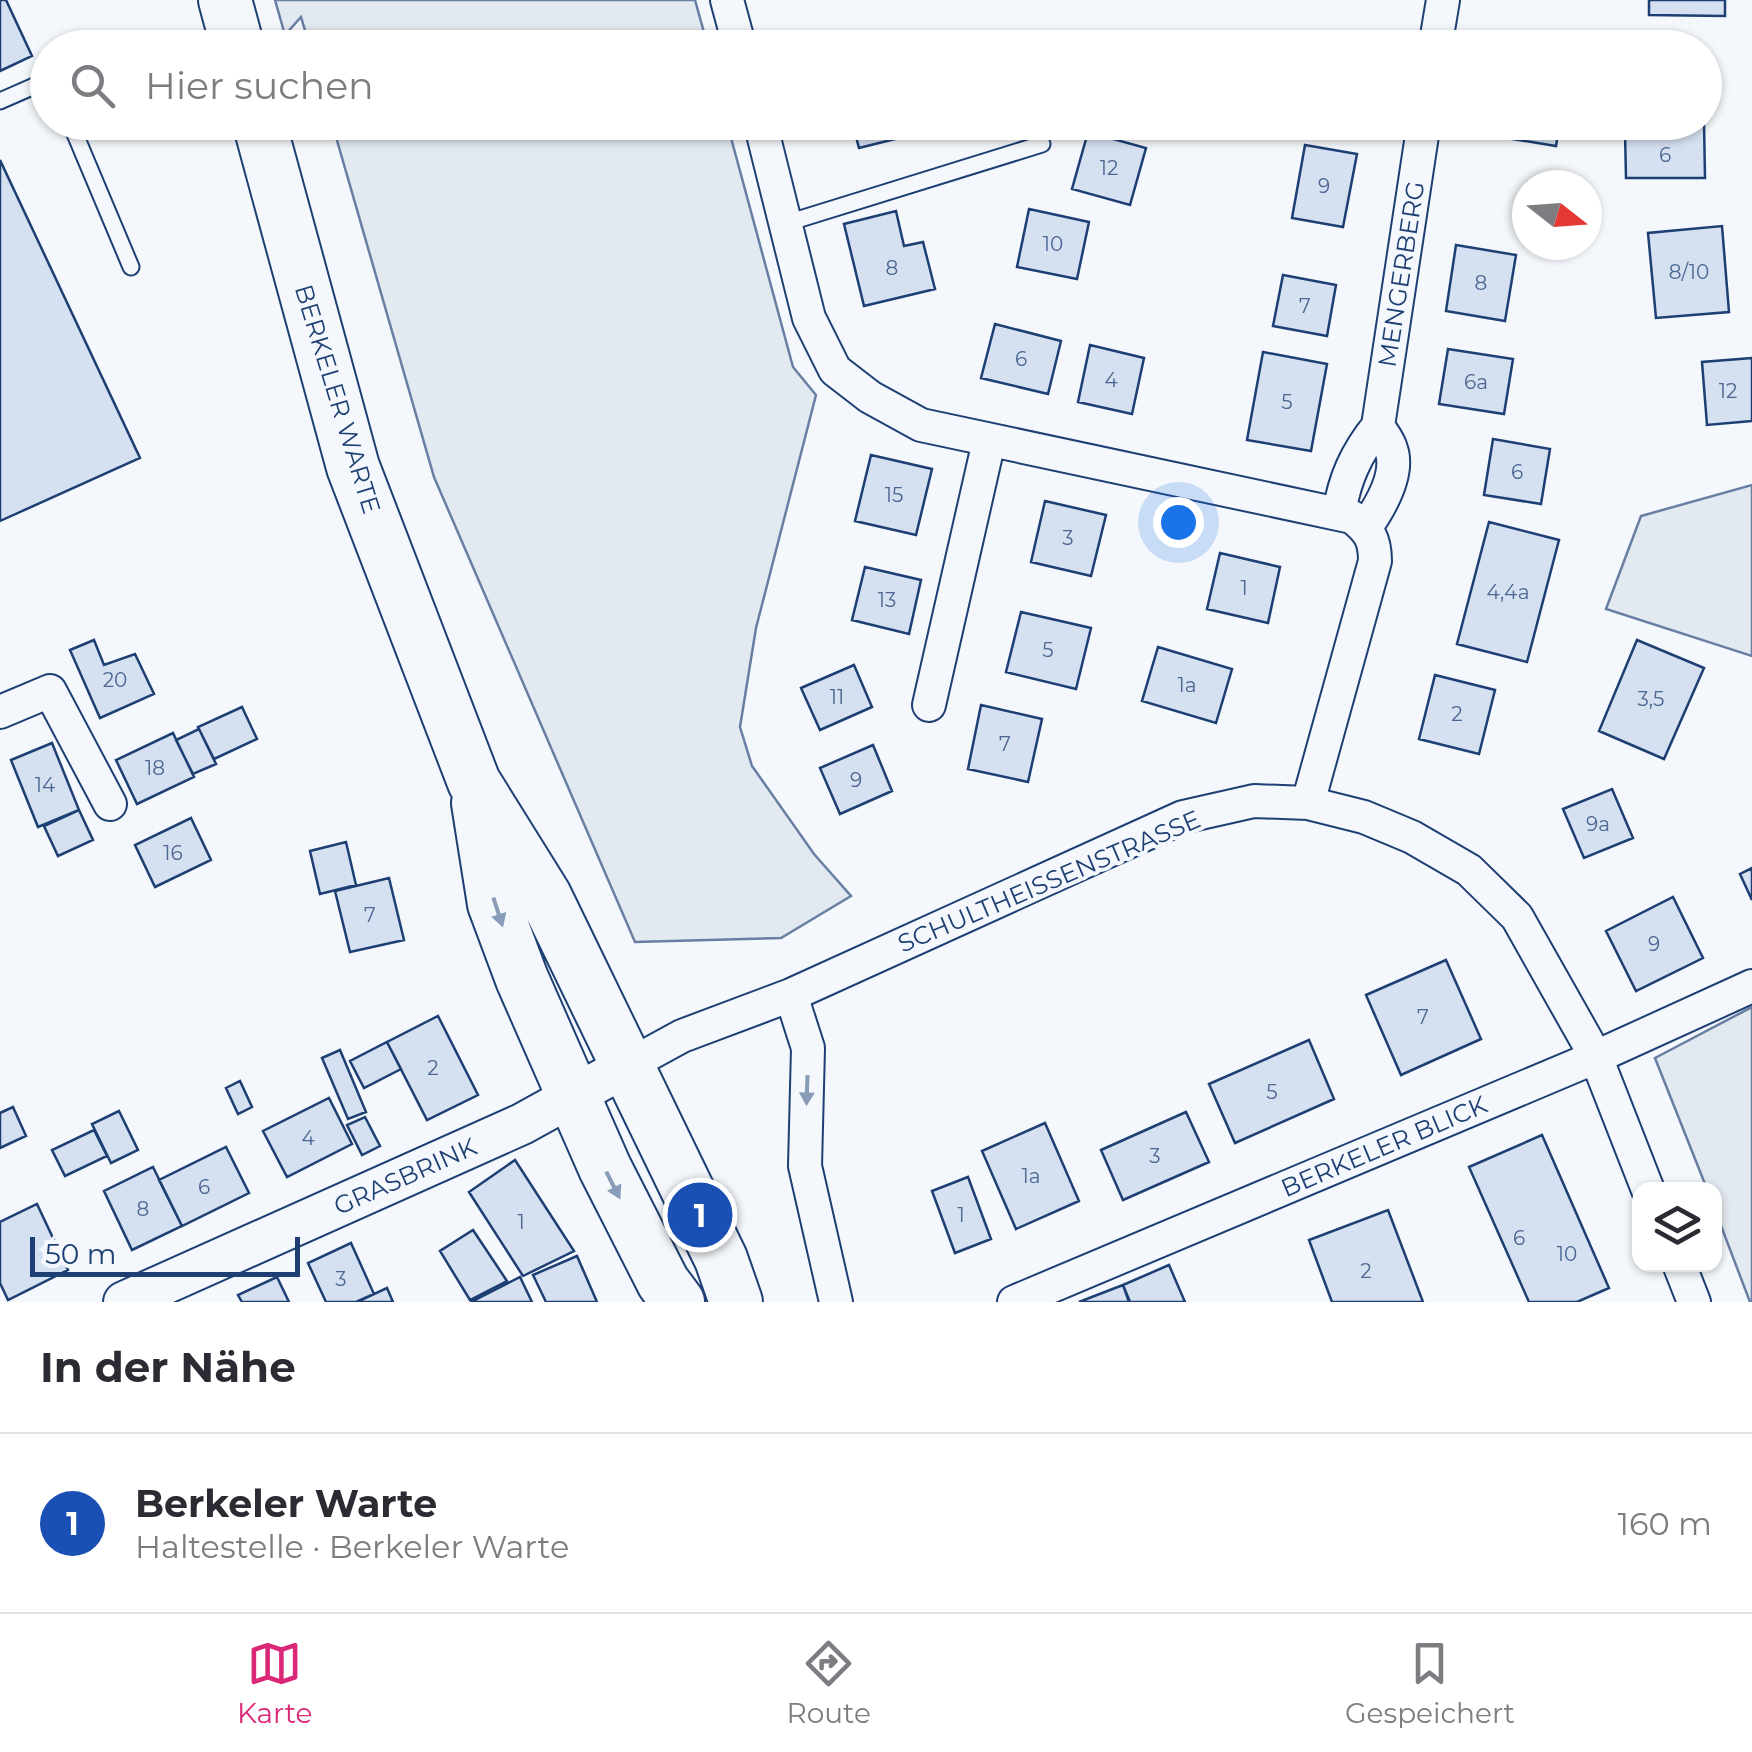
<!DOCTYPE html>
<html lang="de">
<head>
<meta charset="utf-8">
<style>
  :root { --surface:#fff; --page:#f2f2f3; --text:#2b2b33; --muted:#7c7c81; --line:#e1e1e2; --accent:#db2777 }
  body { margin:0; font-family:Montserrat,sans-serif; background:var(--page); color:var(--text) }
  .controls { position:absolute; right:30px; bottom:30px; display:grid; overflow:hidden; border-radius:20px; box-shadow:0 2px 8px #0004 }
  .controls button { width:90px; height:90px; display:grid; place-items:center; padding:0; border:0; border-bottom:2px solid var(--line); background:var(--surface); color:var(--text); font:50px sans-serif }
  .compass { position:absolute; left:1512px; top:170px; width:90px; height:90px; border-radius:50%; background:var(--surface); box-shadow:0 2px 8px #0004; rotate:107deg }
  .scale { position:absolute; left:30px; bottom:25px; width:270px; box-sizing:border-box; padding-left:10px; border:5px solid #1d3f73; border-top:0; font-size:28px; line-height:35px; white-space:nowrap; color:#1d3f73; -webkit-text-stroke:8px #f4f7fb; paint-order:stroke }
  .you { position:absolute; left:1178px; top:522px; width:35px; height:35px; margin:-25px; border:8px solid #fff; border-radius:50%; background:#1a73e8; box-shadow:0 0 0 15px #1a73e833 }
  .badge { display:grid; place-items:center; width:65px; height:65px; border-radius:50%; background:var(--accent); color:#fff; font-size:32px; font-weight:700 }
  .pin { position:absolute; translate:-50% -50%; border:5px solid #fff; box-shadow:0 2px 10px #0006 }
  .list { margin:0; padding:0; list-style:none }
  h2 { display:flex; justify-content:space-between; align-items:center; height:130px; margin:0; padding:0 40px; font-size:42px }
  h2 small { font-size:32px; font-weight:400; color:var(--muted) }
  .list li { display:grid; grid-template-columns:65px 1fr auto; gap:30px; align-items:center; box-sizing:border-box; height:180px; padding:0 40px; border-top:2px solid var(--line) }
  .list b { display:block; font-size:38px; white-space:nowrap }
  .list p { margin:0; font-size:32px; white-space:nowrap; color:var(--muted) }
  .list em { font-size:32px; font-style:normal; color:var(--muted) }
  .icon { flex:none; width:55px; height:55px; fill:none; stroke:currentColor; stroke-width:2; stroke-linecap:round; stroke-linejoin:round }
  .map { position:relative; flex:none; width:1752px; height:1302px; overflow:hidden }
  .search { position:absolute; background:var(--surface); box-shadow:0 2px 8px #0004; left:30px; right:30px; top:30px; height:110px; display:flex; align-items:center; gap:25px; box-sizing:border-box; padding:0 35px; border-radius:55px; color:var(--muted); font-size:38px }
  .sheet { height:310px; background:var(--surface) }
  nav { display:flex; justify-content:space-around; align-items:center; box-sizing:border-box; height:140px; border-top:2px solid var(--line); background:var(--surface); font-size:28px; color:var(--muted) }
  nav a { display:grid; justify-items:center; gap:5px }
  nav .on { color:var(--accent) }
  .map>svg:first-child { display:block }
  .green { fill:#e3e9f0; stroke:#687fa3; stroke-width:2.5 }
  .building { fill:#d5e0f0; stroke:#1d3f73; stroke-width:2.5 }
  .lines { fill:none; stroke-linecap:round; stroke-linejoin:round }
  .service-casing { stroke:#1d3f73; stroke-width:19 }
  .minor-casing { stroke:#1d3f73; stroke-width:36 }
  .tertiary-casing { stroke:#1d3f73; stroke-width:44 }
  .primary-casing { stroke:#1d3f73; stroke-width:56 }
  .service { stroke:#f4f7fb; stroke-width:15 }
  .minor { stroke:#f4f7fb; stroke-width:32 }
  .tertiary { stroke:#f4f7fb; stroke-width:40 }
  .primary { stroke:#f4f7fb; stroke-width:52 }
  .oneway { fill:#889bb7 }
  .labels { text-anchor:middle; stroke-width:8; stroke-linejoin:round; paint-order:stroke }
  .number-label { font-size:20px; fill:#4b6792 }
  .street-label { font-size:25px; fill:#1d3f73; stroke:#f4f7fb }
</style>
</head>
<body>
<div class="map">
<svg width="1752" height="1302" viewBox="0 0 1752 1302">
  <rect width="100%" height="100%" fill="#f4f7fb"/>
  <path class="green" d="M275,0H695L708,47H310L301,17L285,35Z
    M332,123H727L793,367L816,395L756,628L740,727L752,766L814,854L851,896L781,938L635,942L434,477Z
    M1752,485V656L1606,609L1641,516Z
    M1752,1007V1302H1750L1715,1210L1714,1190L1707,1189L1655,1058Z"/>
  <path class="building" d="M0,0H6L32,56L0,71Z
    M1649,0H1725V16L1649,15Z
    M1312,35L1377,47V48H1310Z
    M852,122H912L915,134L859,148Z
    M1471,122H1560L1556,146L1469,132Z
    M1650,122H1704L1705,178H1626L1625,132H1650Z
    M1088,132L1146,148L1130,205L1072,189Z
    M1305,145L1357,154L1343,227L1292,218Z
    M0,160L140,458L0,521Z
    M1029,209L1089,222L1077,279L1017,267Z
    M896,211L904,246L923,242L935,289L864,306L844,224Z
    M1722,226L1729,312L1656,318L1648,233Z
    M1456,245L1516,255L1505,321L1446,311Z
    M1283,275L1336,285L1327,336L1273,326Z
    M995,324L1061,341L1048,394L981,378Z
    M1090,345L1144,358L1132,414L1078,402Z
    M1448,349L1513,359L1504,414L1439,404Z
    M1263,352L1327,364L1311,451L1247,440Z
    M1752,358V421L1707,425L1702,362Z
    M1493,439L1550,449L1541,504L1484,495Z
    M871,455L932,469L916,535L855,521Z
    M1045,501L1106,515L1091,576L1031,562Z
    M1489,522L1559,540L1527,662L1457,644Z
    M1220,553L1280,567L1268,623L1207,609Z
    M865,567L921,580L909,634L852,620Z
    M1021,612L1091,628L1076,689L1006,672Z
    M94,640L104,665L135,654L154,694L100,718L70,650Z
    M1637,640L1704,668L1664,759L1599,731Z
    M1158,647L1232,669L1216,723L1142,701Z
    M854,665L872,707L820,730L801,688Z
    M1435,675L1495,690L1479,754L1419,739Z
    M981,705L1042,719L1028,782L968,769Z
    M242,707L257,739L214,759L198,727Z
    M199,729L216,764L193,774L176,740Z
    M173,733L194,777L137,804L116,760Z
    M52,743L79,810L38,827L11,760Z
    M873,745L892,791L840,814L820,768Z
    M1612,789L1633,838L1584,858L1563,809Z
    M79,810L93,840L58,856L44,826Z
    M191,818L211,860L155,887L135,845Z
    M346,842L356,885L320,894L310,851Z
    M1752,868V900L1740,874Z
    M389,878L404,940L350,952L335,891Z
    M1673,897L1703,958L1636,991L1606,931Z
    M1446,960L1481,1039L1401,1075L1366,995Z
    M438,1016L478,1095L427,1120L387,1042Z
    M1309,1040L1334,1099L1235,1143L1209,1084Z
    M387,1042L401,1069L364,1088L350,1061Z
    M340,1050L366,1112L348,1119L322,1058Z
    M240,1081L252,1107L238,1114L226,1088Z
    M329,1098L352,1144L287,1177L263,1131Z
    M13,1107L26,1136L0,1148V1113Z
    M119,1111L138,1150L111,1163L92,1124Z
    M1186,1112L1209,1162L1123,1200L1101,1150Z
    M365,1117L380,1146L362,1155L347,1125Z
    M1045,1123L1079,1201L1016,1229L982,1151Z
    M94,1130L107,1156L65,1176L52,1150Z
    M1542,1135L1609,1288L1577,1302H1529L1469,1167Z
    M226,1147L249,1193L182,1226L159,1180Z
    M515,1160L574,1251L523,1276L469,1192Z
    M153,1167L182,1226L132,1250L104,1191Z
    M968,1177L991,1239L955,1253L932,1191Z
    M37,1204L68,1270L8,1300L0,1283V1222Z
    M1388,1210L1423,1302H1332L1309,1240Z
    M473,1230L507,1281L470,1300L440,1251Z
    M351,1243L374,1294L356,1302H326L308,1263Z
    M577,1256L597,1302H546L533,1275Z
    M1169,1265L1185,1302H1130L1123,1285Z
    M277,1277L289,1302H242L238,1295Z
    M520,1277L532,1302H471Z
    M1123,1285L1129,1302H1079Z
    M387,1288L393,1302H357Z"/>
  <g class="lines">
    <g class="service-casing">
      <path id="service" d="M0,101L48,80
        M70,122L131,267
        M787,223L1042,144"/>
    </g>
    <g class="minor-casing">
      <path id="minor" d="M727,0L740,48
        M1435,48L1443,0
        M760,122L809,318L835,370L870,397L921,425L1352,517C1369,530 1375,539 1375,561L1308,803
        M1339,514C1344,480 1356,453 1378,426L1424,122
        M1366,527C1380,507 1400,474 1391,449C1389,441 1382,433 1378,426
        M929,705L989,441
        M0,712L50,691L110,804
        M791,995L808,1048L805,1166L836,1302
        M627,1066L682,1036L791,995L1183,817L1254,801L1308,803L1364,817L1412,837L1469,870L1517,917L1596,1057L1648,1190
        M1679,1264L1694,1302
        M1014,1302L1596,1057L1752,986"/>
    </g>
    <g class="tertiary-casing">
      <path id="tertiary" d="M124,1302L522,1124L627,1066"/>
    </g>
    <g class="primary-casing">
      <path id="primary" d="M225,0L238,48
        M259,122L353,467L474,782L545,896L721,1259L736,1302
        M478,803L494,904L522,979L605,1168L663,1282L678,1302"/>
    </g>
    <use href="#service" class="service"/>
    <use href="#minor" class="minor"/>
    <use href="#tertiary" class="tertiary"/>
    <use href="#primary" class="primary"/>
  </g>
  <defs><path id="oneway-solid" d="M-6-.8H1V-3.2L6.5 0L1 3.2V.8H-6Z" transform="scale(2.5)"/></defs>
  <g class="oneway">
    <use href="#oneway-solid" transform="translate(498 912) rotate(72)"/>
    <use href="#oneway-solid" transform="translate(807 1090) rotate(92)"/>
    <use href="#oneway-solid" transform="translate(613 1185) rotate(63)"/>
  </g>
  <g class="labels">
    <g class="number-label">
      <text x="1665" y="162">6</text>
      <text x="1109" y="175">12</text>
      <text x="1324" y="193">9</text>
      <text x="1053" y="251">10</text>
      <text x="892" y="275">8</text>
      <text x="1689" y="279">8/10</text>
      <text x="1481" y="290">8</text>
      <text x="1305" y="313">7</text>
      <text x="1021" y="366">6</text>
      <text x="1111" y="387">4</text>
      <text x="1476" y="389">6a</text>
      <text x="1728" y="398">12</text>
      <text x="1287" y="409">5</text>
      <text x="1517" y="479">6</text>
      <text x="894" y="502">15</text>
      <text x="1068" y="545">3</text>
      <text x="1244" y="595">1</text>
      <text x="1508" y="599">4,4a</text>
      <text x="887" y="607">13</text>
      <text x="1048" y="657">5</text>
      <text x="115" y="687">20</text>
      <text x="1187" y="692">1a</text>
      <text x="837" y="704">11</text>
      <text x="1651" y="706">3,5</text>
      <text x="1457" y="721">2</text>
      <text x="1005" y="751">7</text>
      <text x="155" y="775">18</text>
      <text x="856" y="787">9</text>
      <text x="45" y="792">14</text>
      <text x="1598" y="831">9a</text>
      <text x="173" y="860">16</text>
      <text x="370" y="922">7</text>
      <text x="1654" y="951">9</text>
      <text x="1423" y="1024">7</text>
      <text x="433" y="1075">2</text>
      <text x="1272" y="1099">5</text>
      <text x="308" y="1145">4</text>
      <text x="1155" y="1163">3</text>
      <text x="1031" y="1183">1a</text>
      <text x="204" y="1194">6</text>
      <text x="143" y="1216">8</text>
      <text x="961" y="1222">1</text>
      <text x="521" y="1229">1</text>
      <text x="1519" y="1245">6</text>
      <text x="1567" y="1261">10</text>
      <text x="1366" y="1278">2</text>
      <text x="341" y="1286">3</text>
    </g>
    <g class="street-label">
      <text transform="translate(1401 274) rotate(-81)" y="9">MENGERBERG</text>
      <text transform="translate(338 399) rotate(73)" y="9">BERKELER WARTE</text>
      <text transform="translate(1049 881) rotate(-23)" y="9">SCHULTHEISSENSTRASSE</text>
      <text transform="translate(1384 1146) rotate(-23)" y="9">BERKELER BLICK</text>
      <text transform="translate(405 1176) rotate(-24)" y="9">GRASBRINK</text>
    </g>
  </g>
</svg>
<div class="controls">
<button><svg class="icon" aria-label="layers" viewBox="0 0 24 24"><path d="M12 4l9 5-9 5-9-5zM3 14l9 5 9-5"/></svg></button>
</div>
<svg class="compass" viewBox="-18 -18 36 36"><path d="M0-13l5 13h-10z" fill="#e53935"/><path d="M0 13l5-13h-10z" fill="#7c7c81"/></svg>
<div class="scale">50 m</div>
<div class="you"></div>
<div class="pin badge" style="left:700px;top:1215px;background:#1a4fb4">1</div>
<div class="search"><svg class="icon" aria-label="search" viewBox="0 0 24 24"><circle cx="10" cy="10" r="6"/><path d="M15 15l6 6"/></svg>Hier suchen</div>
</div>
<section class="sheet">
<h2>In der Nähe<small></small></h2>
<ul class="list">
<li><span class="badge" style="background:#1a4fb4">1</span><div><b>Berkeler Warte</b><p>Haltestelle · Berkeler Warte</p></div><em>160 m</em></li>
</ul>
</section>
<nav>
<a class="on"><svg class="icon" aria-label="map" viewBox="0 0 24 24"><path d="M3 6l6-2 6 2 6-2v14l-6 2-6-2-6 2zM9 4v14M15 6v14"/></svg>Karte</a>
<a><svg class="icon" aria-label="directions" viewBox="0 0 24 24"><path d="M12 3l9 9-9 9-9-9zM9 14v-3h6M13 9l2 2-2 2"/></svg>Route</a>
<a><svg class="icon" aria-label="saved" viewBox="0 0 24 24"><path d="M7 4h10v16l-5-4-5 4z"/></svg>Gespeichert</a>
</nav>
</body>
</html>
